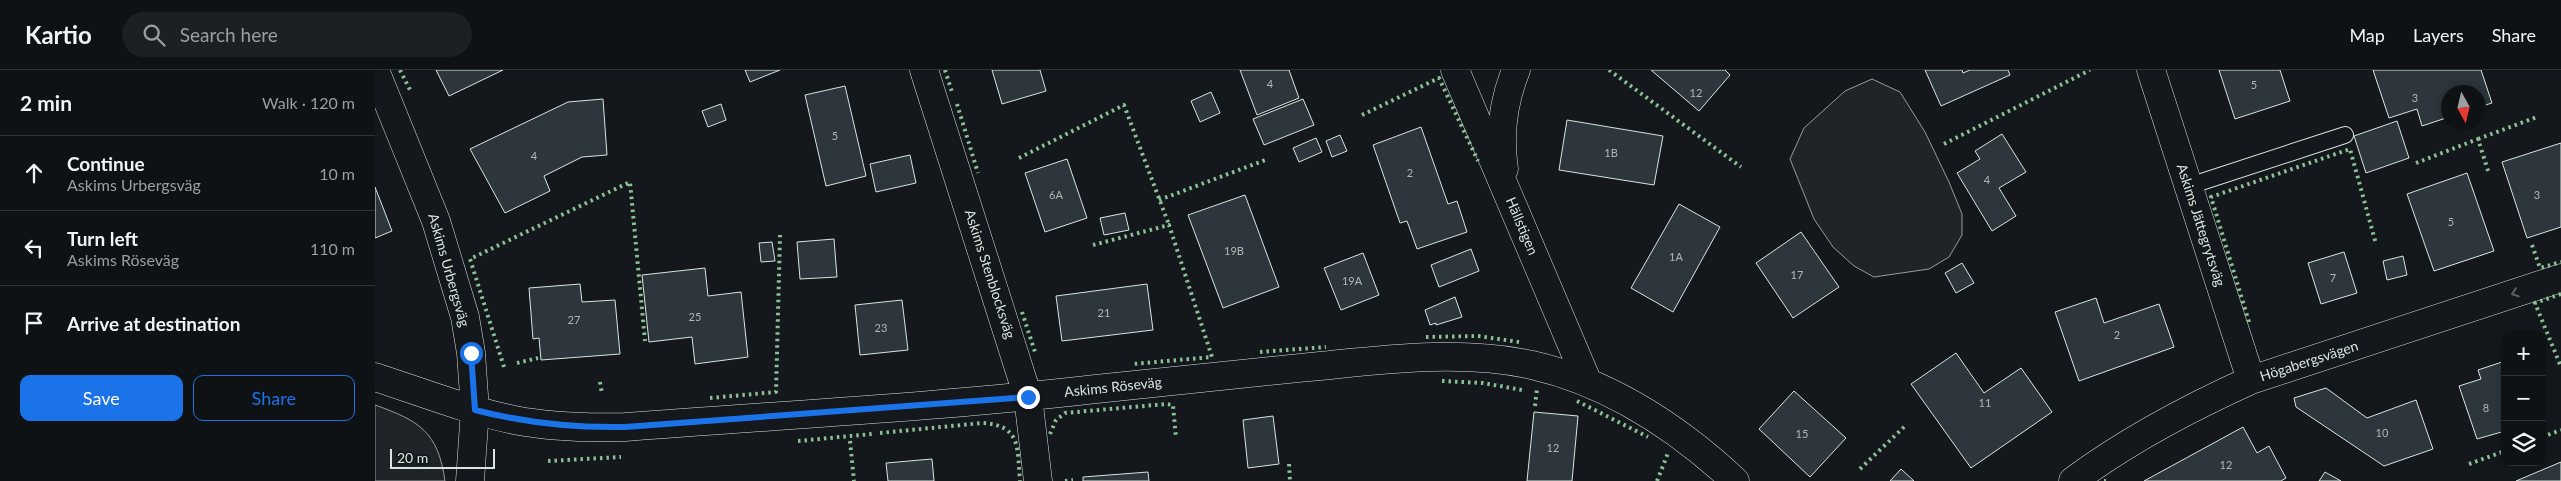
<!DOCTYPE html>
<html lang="en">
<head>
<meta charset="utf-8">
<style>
  :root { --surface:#0f1215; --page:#1d2022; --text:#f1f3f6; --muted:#9b9ea0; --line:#2f3234; --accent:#1a73e8 }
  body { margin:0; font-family:Lato,sans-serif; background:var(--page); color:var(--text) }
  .controls { position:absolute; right:15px; bottom:15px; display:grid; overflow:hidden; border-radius:10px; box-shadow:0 2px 8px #0003 }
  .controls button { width:45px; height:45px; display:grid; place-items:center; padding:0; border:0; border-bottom:1px solid var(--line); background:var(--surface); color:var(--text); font:25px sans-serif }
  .compass { position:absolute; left:2066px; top:15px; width:45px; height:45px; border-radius:50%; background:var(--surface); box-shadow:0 2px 8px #0003; rotate:172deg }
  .scale { position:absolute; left:15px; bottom:12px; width:105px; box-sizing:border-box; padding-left:5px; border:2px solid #d8e6dc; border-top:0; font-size:14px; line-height:18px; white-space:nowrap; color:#d8e6dc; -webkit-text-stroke:4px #14181c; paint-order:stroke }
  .stop { position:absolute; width:15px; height:15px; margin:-11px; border:4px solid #1a73e8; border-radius:50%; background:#fff }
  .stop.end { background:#1a73e8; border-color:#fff; box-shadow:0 1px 5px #0008 }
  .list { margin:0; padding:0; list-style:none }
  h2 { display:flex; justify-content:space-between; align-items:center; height:65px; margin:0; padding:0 20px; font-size:21px }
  h2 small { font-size:16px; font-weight:400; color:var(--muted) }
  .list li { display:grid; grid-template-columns:32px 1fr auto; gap:15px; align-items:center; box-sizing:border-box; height:75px; padding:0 20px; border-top:1px solid var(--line) }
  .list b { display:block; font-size:19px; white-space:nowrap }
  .list p { margin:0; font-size:16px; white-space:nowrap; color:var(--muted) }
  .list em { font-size:16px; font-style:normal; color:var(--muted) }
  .actions { display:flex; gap:10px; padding:15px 20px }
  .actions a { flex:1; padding:11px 0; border:1px solid var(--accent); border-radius:10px; text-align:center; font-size:18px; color:var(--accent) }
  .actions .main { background:var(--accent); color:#fff }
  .icon { flex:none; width:28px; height:28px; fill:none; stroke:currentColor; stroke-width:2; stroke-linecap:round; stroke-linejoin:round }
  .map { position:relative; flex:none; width:2186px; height:411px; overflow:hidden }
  header { display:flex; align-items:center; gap:30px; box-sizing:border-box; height:70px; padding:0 25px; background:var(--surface); border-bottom:1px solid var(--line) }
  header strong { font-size:24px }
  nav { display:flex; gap:28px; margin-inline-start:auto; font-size:18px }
  .search { width:350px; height:45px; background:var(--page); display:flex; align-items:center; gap:12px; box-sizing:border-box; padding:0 18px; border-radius:28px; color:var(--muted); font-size:19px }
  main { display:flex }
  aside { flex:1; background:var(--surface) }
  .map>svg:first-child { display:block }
  .green { fill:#202428; stroke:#939e99 }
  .building { fill:#2c363c; stroke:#d8e6dc }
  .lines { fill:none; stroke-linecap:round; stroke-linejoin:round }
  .service-casing { stroke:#d8e6dc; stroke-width:18 }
  .minor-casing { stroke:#d8e6dc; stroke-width:29 }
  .service { stroke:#14181c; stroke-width:16 }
  .minor { stroke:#14181c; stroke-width:28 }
  .hedge { stroke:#8ac095; stroke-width:4; stroke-dasharray:2.5 4; stroke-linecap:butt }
  .oneway { stroke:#59605f }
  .route { stroke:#1a73e8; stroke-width:6 }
  .labels { text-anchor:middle; stroke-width:4; stroke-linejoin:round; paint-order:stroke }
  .number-label { font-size:11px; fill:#adbab4 }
  .street-label { font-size:14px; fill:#d8e6dc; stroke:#14181c }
</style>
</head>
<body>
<header>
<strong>Kartio</strong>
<div class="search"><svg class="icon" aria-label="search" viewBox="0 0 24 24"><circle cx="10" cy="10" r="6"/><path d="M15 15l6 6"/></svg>Search here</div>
<nav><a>Map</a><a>Layers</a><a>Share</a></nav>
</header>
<main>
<aside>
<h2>2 min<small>Walk · 120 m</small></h2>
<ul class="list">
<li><svg class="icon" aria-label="ahead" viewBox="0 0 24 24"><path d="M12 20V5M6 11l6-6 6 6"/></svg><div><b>Continue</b><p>Askims Urbergsväg</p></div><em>10 m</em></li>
<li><svg class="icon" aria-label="left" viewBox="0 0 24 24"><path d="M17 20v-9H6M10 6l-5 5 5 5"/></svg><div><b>Turn left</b><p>Askims Röseväg</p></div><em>110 m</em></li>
<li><svg class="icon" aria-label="arrive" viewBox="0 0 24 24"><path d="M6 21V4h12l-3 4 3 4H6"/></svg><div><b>Arrive at destination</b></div></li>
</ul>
<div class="actions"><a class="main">Save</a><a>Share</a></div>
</aside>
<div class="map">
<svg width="2186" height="411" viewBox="0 0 2186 411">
  <rect width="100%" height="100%" fill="#14181c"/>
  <path class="green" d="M1497,9L1525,22L1550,62L1574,112L1587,144V165L1574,187L1554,199L1499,207L1479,196L1458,177L1439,149L1415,89L1429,58L1470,21Z
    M0,335C45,351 63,362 70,411H0Z"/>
  <path class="building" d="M61,0H128L74,26Z
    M370,0H405L375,12Z
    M617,0H665L671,21L627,34Z
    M865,0H914L924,28L882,45Z
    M1276,0H1350L1355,5L1324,41Z
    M1550,0H1587L1588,3L1595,0H1633L1635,5L1566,36Z
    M1844,0H1905L1915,31L1860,49Z
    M1998,0H2106L2117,33L2104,37V22H2074V47L2047,56L2042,39L2014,48Z
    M470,16L491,106L451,116L430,25Z
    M836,22L845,43L825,52L816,31Z
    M228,29L232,85L207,87L169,106L175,121L130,143L95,79L193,32Z
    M928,29L939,55L889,75L878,49Z
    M346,34L351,50L333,57L327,41Z
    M1192,50L1288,66L1279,115L1184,100Z
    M2022,51L2034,88L1991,103L1979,66Z
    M1046,57L1073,134L1082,131L1092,162L1042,179L1032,151L1025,153L998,75Z
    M1627,64L1651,102L1624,118L1641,146L1617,161L1582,103L1605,89L1600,81Z
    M965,65L972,81L957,87L951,71Z
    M941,68L947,82L924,92L918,78Z
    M2186,73V157L2152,168L2127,92Z
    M535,85L541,113L501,122L495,94Z
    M692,89L712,148L670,162L650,103Z
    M2092,103L2119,181L2059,201L2032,124Z
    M0,117L17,161L0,168Z
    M870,125L904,217L848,238L813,145Z
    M1304,134L1345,157L1298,242L1256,218Z
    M750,143L754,160L729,165L725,148Z
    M1426,162L1464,217L1418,248L1381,193Z
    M459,169L462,207L425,209L422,172Z
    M397,172L400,191L386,192L384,173Z
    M1096,179L1104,201L1064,217L1056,195Z
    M1969,182L1982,223L1946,234L1933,193Z
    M988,183L1004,225L966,240L949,198Z
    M2028,186L2032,205L2012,210L2008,191Z
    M1587,193L1599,213L1581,223L1570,203Z
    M330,198L333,226L366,222L373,287L320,294L317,267L274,272L267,205Z
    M205,214L207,232L240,230L245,284L166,290L164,268L158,269L154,218Z
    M772,214L778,260L687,271L681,226Z
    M1080,227L1087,247L1061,255V253L1055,255L1050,240Z
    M1721,228L1729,253L1784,234L1799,277L1704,311L1680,242Z
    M527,230L533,280L485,285L480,235Z
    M1581,283L1609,323L1646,298L1677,342L1596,398L1536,314Z
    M2130,291V361L2102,369L2084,316L2106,309L2103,300Z
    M1951,318L1992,348L2041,330L2058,379L2009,396L1921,337L1919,328Z
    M1419,321L1471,368L1435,407L1384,359Z
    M1159,342L1203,346L1197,411H1152Z
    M898,346L904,394L873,398L868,350Z
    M1868,357L1882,383L1894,376L1911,408L1906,411H1769Z
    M557,389L559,411H513L511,393Z
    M2186,392V411H2141Z
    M1526,399L1539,411H1515Z
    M773,402L774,411H708V407Z
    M1950,402L1966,411H1944Z"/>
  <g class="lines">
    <g class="service-casing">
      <path id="service" d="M1814,116L1970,65"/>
    </g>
    <g class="minor-casing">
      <path id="minor" d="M0,0L61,151L90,247L96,283L100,340L95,411
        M549,0L653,327L663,411
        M1080,0L1213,313
        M1776,0L1876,310
        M1129,99C1124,65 1128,32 1141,0
        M0,307C46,322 92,340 139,350C175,357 213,358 250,357C407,345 564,337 721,319C795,311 870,303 945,296C1014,289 1088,280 1157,295C1236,313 1302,357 1360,411
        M1698,411C1753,370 1814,338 1876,310L2186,208"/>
    </g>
    <use href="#service" class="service"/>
    <use href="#minor" class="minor"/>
    <path class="hedge" d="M25,0L36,22
      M570,0L577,22
      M1234,0L1366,97
      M582,34L603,103
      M987,45L1064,8L1103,91
      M2103,69L2162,47
      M1569,74L1715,0
      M644,88L749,35L794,155
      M2041,93L2103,69L2114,104
      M784,130L893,89
      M718,175L794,155L837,287L758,294
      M2157,175L2165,198L2186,192
      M2186,224L2160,233L2186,297
      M647,242L661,285
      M1874,252L1836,127L1975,79L2001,174
      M1051,267L1103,266L1144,272
      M885,282L951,277
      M142,293L163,288
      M129,297L95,189L255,112L270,271
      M1067,311L1108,313L1147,320
      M225,312L227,324
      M335,328L401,322L405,165
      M1202,331L1273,367
      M1160,336L1162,319
      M505,363L607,353C647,355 642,379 645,411
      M675,364L681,350L690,343L791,334L798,335L801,368
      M2167,367L2186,360
      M423,371L497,364
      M475,371L479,411
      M173,391L246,387
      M914,394L915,411
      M2094,394L2130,381
      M1485,399L1530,356
      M690,411L698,410
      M1282,411L1293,383
      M1729,411H1731"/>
  </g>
  <defs><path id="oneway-chevron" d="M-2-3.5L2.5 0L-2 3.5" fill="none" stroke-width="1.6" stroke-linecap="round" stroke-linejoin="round" transform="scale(1.25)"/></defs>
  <use class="oneway" href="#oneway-chevron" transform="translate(2140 223) rotate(162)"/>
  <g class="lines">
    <path class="route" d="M96,283L100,340C150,353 198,358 250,357L653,327"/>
  </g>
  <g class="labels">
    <g class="number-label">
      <text x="895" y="18">4</text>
      <text x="1879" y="19">5</text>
      <text x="1321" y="27">12</text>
      <text x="2040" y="32">3</text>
      <text x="460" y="70">5</text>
      <text x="1236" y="87">1B</text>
      <text x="159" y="90">4</text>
      <text x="1035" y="107">2</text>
      <text x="1612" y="114">4</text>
      <text x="681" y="129">6A</text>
      <text x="2162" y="129">3</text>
      <text x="2076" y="156">5</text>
      <text x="859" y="185">19B</text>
      <text x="1301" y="191">1A</text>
      <text x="1422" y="209">17</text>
      <text x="1958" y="212">7</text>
      <text x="977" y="215">19A</text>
      <text x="729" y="247">21</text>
      <text x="320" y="251">25</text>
      <text x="199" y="254">27</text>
      <text x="506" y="262">23</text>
      <text x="1742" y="269">2</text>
      <text x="1610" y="337">11</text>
      <text x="2111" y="342">8</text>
      <text x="2007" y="367">10</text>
      <text x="1427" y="368">15</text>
      <text x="1178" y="382">12</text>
      <text x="1851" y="399">12</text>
    </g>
    <g class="street-label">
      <text transform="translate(1826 155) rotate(72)" y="5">Askims Jättegrytsväg</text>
      <text transform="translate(1147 156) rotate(67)" y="5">Hällstigen</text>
      <text transform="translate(74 200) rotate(74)" y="5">Askims Urbergsväg</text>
      <text transform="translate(615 204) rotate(72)" y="5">Askims Stenblocksväg</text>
      <text transform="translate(1934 291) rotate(-18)" y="5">Högabergsvägen</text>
      <text transform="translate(738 317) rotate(-6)" y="5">Askims Röseväg</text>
    </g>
  </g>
</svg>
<div class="controls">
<button>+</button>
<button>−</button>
<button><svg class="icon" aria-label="layers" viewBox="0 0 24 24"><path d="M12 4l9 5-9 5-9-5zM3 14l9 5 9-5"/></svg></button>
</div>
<svg class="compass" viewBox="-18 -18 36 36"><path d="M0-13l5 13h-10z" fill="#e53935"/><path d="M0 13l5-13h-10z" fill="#9b9ea0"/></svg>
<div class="scale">20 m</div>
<div class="stop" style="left:96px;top:283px"></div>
<div class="stop end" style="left:653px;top:327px"></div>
</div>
</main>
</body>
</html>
